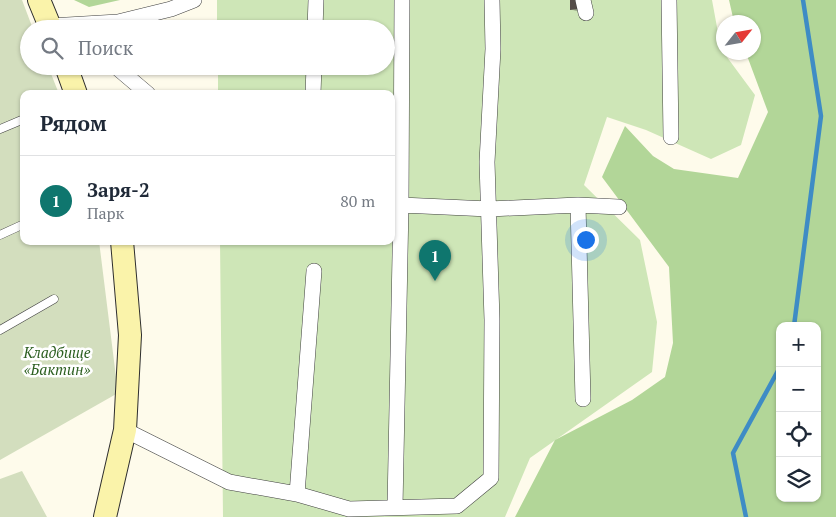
<!DOCTYPE html>
<html lang="ru">
<head>
<meta charset="utf-8">
<style>
  :root { --surface:#fff; --page:#f2f2f3; --text:#1f2937; --muted:#747a83; --line:#e0e1e3; --accent:#0f766e }
  body { margin:0; font-family:"PT Serif",serif; background:var(--page); color:var(--text) }
  .controls { position:absolute; right:15px; bottom:15px; display:grid; overflow:hidden; border-radius:10px; box-shadow:0 1px 4px #0004 }
  .controls button { width:45px; height:45px; display:grid; place-items:center; padding:0; border:0; border-bottom:1px solid var(--line); background:var(--surface); color:var(--text); font:25px sans-serif }
  .compass { position:absolute; left:716px; top:15px; width:45px; height:45px; border-radius:50%; background:var(--surface); box-shadow:0 1px 4px #0004; rotate:59deg }
  .you { position:absolute; left:585px; top:239px; width:18px; height:18px; margin:-12px; border:4px solid #fff; border-radius:50%; background:#1a73e8; box-shadow:0 0 0 8px #1a73e833 }
  .badge { display:grid; place-items:center; width:32px; height:32px; border-radius:50%; background:var(--accent); color:#fff; font-size:16px; font-weight:700 }
  .pin { position:absolute; translate:-50% -41px; filter:drop-shadow(0 1px 2px #0008) }
  .pin::after { content:''; position:absolute; top:26px; width:18px; height:15px; background:inherit; clip-path:polygon(0 0,100% 0,50% 100%) }
  .list { margin:0; padding:0; list-style:none }
  h2 { display:flex; justify-content:space-between; align-items:center; height:65px; margin:0; padding:0 20px; font-size:21px }
  h2 small { font-size:16px; font-weight:400; color:var(--muted) }
  .list li { display:grid; grid-template-columns:32px 1fr auto; gap:15px; align-items:center; box-sizing:border-box; height:90px; padding:0 20px; border-top:1px solid var(--line) }
  .list b { display:block; font-size:19px; white-space:nowrap }
  .list p { margin:0; font-size:16px; white-space:nowrap; color:var(--muted) }
  .list em { font-size:16px; font-style:normal; color:var(--muted) }
  .icon { flex:none; width:28px; height:28px; fill:none; stroke:currentColor; stroke-width:2; stroke-linecap:round; stroke-linejoin:round }
  .map { position:relative; flex:none; width:836px; height:517px; overflow:hidden }
  .search { position:absolute; background:var(--surface); box-shadow:0 1px 4px #0004; left:20px; top:20px; width:375px; height:55px; display:flex; align-items:center; gap:12px; box-sizing:border-box; padding:0 18px; border-radius:28px; color:var(--muted); font-size:19px }
  .panel { position:absolute; background:var(--surface); box-shadow:0 1px 4px #0004; left:20px; top:90px; width:375px; height:155px; border-radius:10px }
  .map>svg:first-child { display:block }
  .green { fill:#cee6b7 }
  .forest { fill:#b2d698; fill-rule:evenodd }
  .cemetery { fill:#d3debe }
  .lines { fill:none; stroke-linecap:round; stroke-linejoin:round }
  .stream { stroke:#3e8cc5; stroke-width:4.5 }
  .building { fill:#544d49; filter:url(#shadow) }
  .lane-casing { stroke:#3f3f3f; stroke-width:9 }
  .street-casing { stroke:#3f3f3f; stroke-width:16 }
  .secondary-casing { stroke:#2e2e2e; stroke-width:24 }
  .lane { stroke:#fff; stroke-width:8 }
  .street { stroke:#fff; stroke-width:15 }
  .secondary { stroke:#faf3aa; stroke-width:22 }
  .labels { text-anchor:middle; stroke-width:5; stroke-linejoin:round; paint-order:stroke }
  .park-label { font-size:15px; font-style:italic; fill:#2c5f20; stroke:#fff }
</style>
</head>
<body>
<div class="map">
<svg width="836" height="517" viewBox="0 0 836 517">
  <defs>
    <filter id="shadow"><feDropShadow dx="4.5" dy="2.5" stdDeviation="1" flood-color="#0004"/></filter>
  </defs>
  <rect width="100%" height="100%" fill="#fefbeb"/>
  <path class="green" d="M217,0H712L721,49L755,95L741,145L711,159L646,130L607,117L584,185L640,240L657,322L652,372L530,458L505,517H223L220,241H391V94H218V66H386V29H217Z"/>
  <path class="forest" d="M74,0H120L89,7Z
    M729,0H836V517H515L555,440L632,400L665,377L673,343L669,267L602,177L625,126L653,156L674,169L738,178L768,112L746,53L754,52V22H734ZM780,326H817V498H780Z"/>
  <path class="cemetery" d="M0,0H22L33,29H29V66H48L59,94H24V241H99L118,393L0,460Z
    M22,471L47,517H0V479Z"/>
  <g class="lines">
    <path class="stream" d="M794,326L821,116L803,0
      M746,517L733,453L780,367"/>
  </g>
  <path class="building" d="M570,0H579L580,9L570,10Z"/>
  <g class="lines">
    <g class="lane-casing">
      <path id="lane" d="M0,129L24,119
        M0,235L24,224
        M0,330L54,299"/>
    </g>
    <g class="street-casing">
      <path id="street" d="M583,0L586,13
        M669,0L671,137
        M50,26L118,22L171,9L194,0
        M315,29L316,0
        M115,66L148,94
        M313,94L314,66
        M401,205L489,209L578,205L619,207
        M578,205L583,399
        M125,430L229,482L297,494L349,509L457,506L491,478L492,320L487,162L493,49L492,0
        M297,494L314,271
        M395,507L401,205L402,0"/>
    </g>
    <g class="secondary-casing">
      <path id="secondary" d="M39,0L51,29
        M66,66L76,94
        M105,517L125,430L130,335L122,241"/>
    </g>
    <use href="#lane" class="lane"/>
    <use href="#street" class="street"/>
    <use href="#secondary" class="secondary"/>
  </g>
  <g class="labels">
    <g class="park-label">
      <text x="57" y="358">Кладбище<tspan x="57" dy="17">«Бактин»</tspan></text>
    </g>
  </g>
</svg>
<div class="controls">
<button>+</button>
<button>−</button>
<button><svg class="icon" aria-label="locate" viewBox="0 0 24 24"><circle cx="12" cy="12" r="6"/><path d="M12 2v4M12 18v4M2 12h4M18 12h4"/></svg></button>
<button><svg class="icon" aria-label="layers" viewBox="0 0 24 24"><path d="M12 4l9 5-9 5-9-5zM3 14l9 5 9-5"/></svg></button>
</div>
<svg class="compass" viewBox="-18 -18 36 36"><path d="M0-13l5 13h-10z" fill="#e53935"/><path d="M0 13l5-13h-10z" fill="#747a83"/></svg>
<div class="you"></div>
<div class="pin badge" style="left:435px;top:281px">1</div>
<div class="search"><svg class="icon" aria-label="search" viewBox="0 0 24 24"><circle cx="10" cy="10" r="6"/><path d="M15 15l6 6"/></svg>Поиск</div>
<section class="panel">
<h2>Рядом<small></small></h2>
<ul class="list">
<li><span class="badge">1</span><div><b>Заря-2</b><p>Парк</p></div><em>80 m</em></li>
</ul>
</section>
</div>
</body>
</html>
